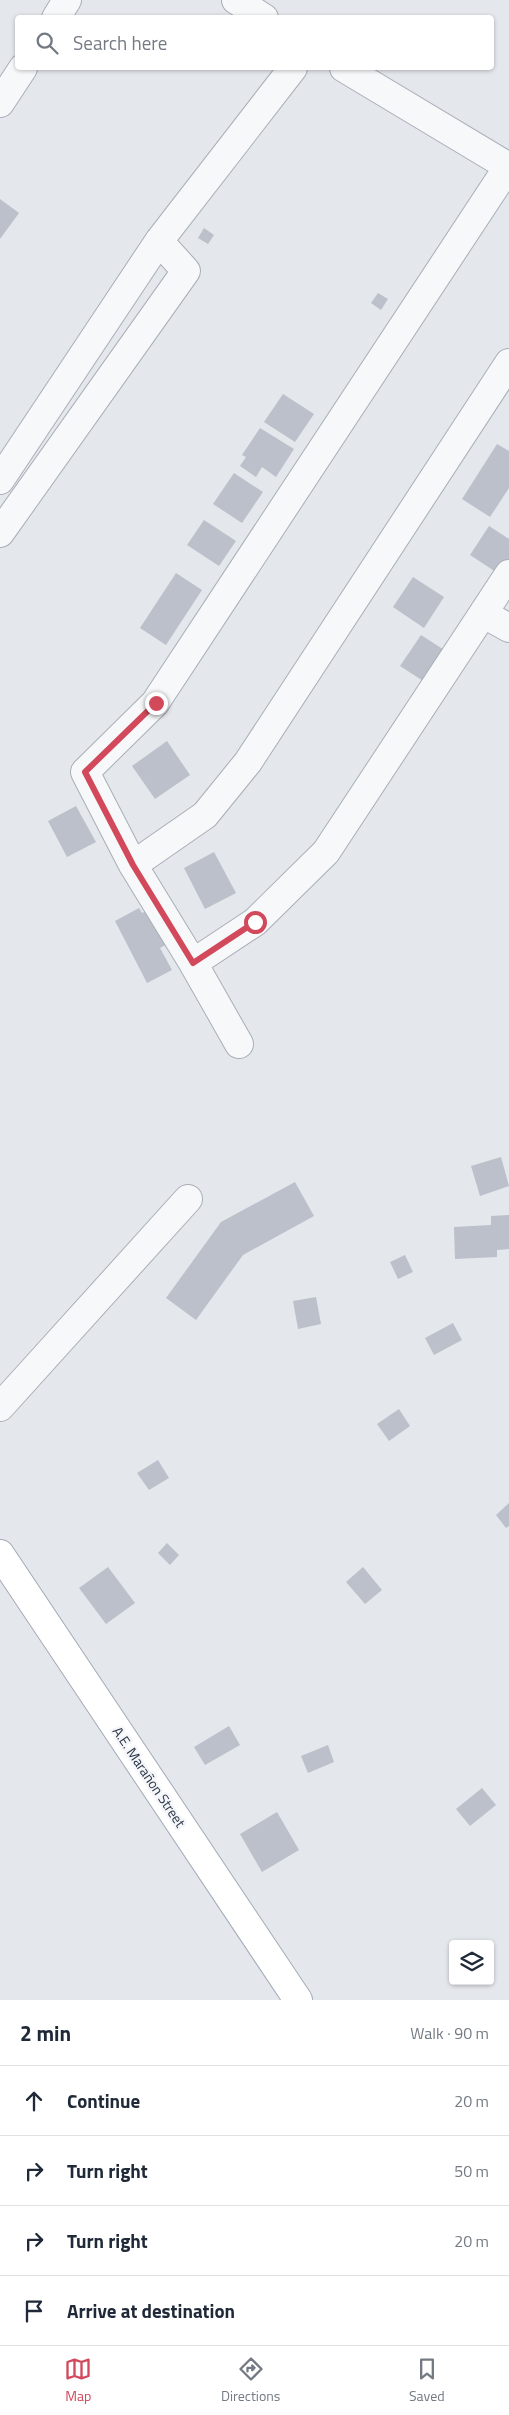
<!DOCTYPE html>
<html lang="en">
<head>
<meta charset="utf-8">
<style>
  :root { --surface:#fff; --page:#f6f6f7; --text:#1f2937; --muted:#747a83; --line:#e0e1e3; --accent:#d1495b }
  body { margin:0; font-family:"Titillium Web",sans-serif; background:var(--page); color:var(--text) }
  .controls { position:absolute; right:15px; bottom:15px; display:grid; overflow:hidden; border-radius:5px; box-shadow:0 1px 4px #0004 }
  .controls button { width:45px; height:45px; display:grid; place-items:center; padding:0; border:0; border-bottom:1px solid var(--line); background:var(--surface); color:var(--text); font:25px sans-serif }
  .stop { position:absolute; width:15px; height:15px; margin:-11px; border:4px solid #d1495b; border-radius:50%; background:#fff }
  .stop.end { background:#d1495b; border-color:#fff; box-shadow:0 1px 5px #0008 }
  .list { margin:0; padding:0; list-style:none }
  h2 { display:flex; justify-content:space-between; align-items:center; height:65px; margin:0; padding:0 20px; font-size:21px }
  h2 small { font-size:16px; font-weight:400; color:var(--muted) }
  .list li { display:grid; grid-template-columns:32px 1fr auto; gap:15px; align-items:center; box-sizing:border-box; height:70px; padding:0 20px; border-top:1px solid var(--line) }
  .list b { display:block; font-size:19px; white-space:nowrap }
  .list em { font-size:16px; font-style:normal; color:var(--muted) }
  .icon { flex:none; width:28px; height:28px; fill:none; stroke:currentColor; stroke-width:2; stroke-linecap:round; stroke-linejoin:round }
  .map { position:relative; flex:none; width:509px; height:2000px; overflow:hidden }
  .search { position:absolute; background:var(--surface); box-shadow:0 1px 4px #0004; left:15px; right:15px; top:15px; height:55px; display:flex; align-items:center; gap:12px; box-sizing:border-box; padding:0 18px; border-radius:5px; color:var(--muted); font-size:19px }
  .sheet { height:345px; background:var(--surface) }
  nav { display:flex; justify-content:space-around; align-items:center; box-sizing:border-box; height:70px; border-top:1px solid var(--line); background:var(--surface); font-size:14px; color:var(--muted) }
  nav a { display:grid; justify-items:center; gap:2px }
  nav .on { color:var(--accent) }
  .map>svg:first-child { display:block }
  .building { fill:#bbc0ca }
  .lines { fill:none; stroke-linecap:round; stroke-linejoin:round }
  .minor-casing { stroke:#a9aeb7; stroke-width:30 }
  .major-casing { stroke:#a3abb8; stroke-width:30 }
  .minor { stroke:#f7f8fa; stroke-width:28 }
  .major { stroke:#fff; stroke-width:28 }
  .route { stroke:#d1495b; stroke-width:6 }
  .labels { text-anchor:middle; stroke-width:5; stroke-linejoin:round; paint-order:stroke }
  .street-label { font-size:14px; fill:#2b3445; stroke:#f4f6f9 }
</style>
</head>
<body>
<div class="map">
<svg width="509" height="2000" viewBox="0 0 509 2000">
  <rect width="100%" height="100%" fill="#e4e7ec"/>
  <path class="building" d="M0,199L19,213L0,239Z
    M204,228L214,235L208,244L198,238Z
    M378,293L388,299L381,310L371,303Z
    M283,394L314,414L295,442L264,422Z
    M260,428L294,449L276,477L262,467L256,477L240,466L246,457L242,455Z
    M497,444L509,451V488L490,517L462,499Z
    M234,473L263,492L242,523L213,504Z
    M204,520L236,541L219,566L187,545Z
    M489,526L509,539V560L499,574L470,555Z
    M176,573L202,590L166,645L140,628Z
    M413,577L444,597L424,628L393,607Z
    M421,635L452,655L431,686L400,666Z
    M167,741L190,775L155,799L132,766Z
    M76,806L96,842L67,857L48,821Z
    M214,852L236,893L205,909L184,868Z
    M154,907L171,942L160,948L172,970L147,983L115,921L139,908L142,913Z
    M501,1157L509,1186L480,1196L471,1166Z
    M295,1182L314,1216L243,1255L196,1320L166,1298L221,1222Z
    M509,1215V1249L497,1250V1257L455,1259L454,1227L491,1225V1216Z
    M405,1255L413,1272L398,1279L390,1262Z
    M316,1297L321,1324L298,1329L293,1301Z
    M453,1323L462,1340L434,1355L425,1338Z
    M399,1409L410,1426L389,1441L377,1424Z
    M158,1460L169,1478L149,1490L137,1473Z
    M509,1503V1526L506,1528L496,1515Z
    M167,1543L179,1555L170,1565L158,1553Z
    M108,1567L135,1603L106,1624L79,1588Z
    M363,1567L382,1590L365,1604L346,1582Z
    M229,1726L240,1745L205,1765L194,1747Z
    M328,1745L334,1762L308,1773L301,1756Z
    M482,1788L496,1805L470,1826L456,1809Z
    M277,1812L299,1850L262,1872L240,1834Z"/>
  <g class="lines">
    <g class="minor-casing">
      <path id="minor" d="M236,0L264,18
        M56,18L67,0
        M344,68L509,167
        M0,103L23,68
        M508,167L155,703L85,772L133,865L193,963L255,922L326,852L509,574
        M0,480L159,241L293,68
        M0,533L186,271L159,241
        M484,614L509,628
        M133,865L205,815L248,762L509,363
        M193,963L239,1044
        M0,1407L188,1199"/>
    </g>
    <g class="major-casing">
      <path id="major" d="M0,1554L298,2000"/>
    </g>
    <use href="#minor" class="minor"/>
    <use href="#major" class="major"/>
  </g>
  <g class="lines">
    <path class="route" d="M156,703L85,772L133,865L193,963L255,922"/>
  </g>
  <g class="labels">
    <g class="street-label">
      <text transform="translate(149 1777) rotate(56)" y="5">A.E. Marañon Street</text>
    </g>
  </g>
</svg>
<div class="controls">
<button><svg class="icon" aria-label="layers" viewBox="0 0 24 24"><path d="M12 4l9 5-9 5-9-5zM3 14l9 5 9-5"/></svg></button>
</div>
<div class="stop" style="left:255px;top:922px"></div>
<div class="stop end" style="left:156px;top:703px"></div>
<div class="search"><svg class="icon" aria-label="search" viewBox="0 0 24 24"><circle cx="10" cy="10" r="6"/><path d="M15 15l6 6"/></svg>Search here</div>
</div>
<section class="sheet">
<h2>2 min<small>Walk · 90 m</small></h2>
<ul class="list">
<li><svg class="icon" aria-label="ahead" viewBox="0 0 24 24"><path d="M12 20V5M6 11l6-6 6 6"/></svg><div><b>Continue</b></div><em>20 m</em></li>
<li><svg class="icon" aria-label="right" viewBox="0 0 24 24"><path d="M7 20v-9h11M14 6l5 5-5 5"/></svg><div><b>Turn right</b></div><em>50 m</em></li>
<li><svg class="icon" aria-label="right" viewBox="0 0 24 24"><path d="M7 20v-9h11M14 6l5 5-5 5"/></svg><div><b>Turn right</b></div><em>20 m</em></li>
<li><svg class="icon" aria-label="arrive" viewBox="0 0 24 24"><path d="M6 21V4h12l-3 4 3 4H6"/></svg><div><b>Arrive at destination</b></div></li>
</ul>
</section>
<nav>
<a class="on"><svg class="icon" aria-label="map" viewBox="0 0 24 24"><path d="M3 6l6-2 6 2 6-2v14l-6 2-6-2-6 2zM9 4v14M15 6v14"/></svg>Map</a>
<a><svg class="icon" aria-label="directions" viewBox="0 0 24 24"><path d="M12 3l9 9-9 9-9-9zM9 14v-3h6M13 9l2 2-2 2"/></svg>Directions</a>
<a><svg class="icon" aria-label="saved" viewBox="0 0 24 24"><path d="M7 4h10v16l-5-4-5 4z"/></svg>Saved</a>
</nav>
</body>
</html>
